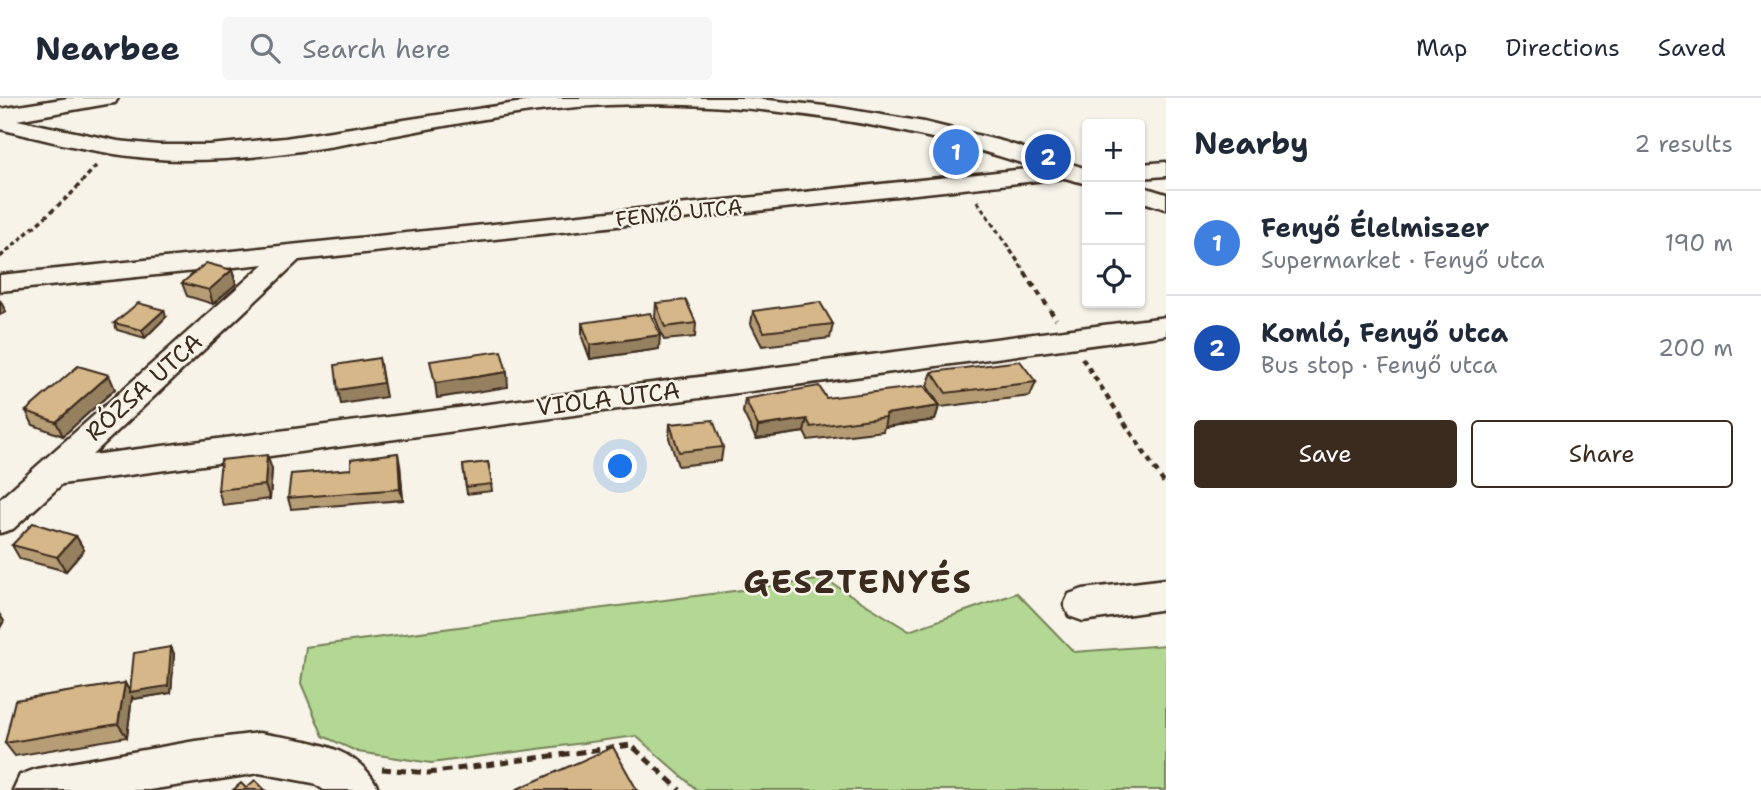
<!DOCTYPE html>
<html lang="en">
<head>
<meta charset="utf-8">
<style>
  :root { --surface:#fff; --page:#f6f6f7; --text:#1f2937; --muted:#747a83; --line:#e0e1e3; --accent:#3b2a1e }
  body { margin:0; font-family:"Shantell Sans",sans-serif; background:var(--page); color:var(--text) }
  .controls { position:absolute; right:21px; top:21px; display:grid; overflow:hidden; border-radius:7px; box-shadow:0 2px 5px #0004 }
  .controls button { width:63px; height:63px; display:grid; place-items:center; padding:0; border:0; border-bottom:2px solid var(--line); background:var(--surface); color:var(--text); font:35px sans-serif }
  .you { position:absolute; left:621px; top:369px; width:24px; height:24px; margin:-18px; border:5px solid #fff; border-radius:50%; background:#1a73e8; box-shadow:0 0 0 10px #1a73e833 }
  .badge { display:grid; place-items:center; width:46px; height:46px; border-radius:50%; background:var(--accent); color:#fff; font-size:23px; font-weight:700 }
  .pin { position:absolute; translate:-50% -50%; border:4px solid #fff; box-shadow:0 2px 7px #0006 }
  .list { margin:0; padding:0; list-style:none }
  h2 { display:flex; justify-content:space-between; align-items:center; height:91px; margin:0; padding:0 28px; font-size:30px }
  h2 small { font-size:23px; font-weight:400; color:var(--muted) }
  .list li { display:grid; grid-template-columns:46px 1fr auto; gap:21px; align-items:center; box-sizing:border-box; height:105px; padding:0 28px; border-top:2px solid var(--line) }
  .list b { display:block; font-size:26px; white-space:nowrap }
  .list p { margin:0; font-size:23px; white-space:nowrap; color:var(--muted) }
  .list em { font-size:23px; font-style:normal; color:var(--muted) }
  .actions { display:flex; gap:14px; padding:21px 28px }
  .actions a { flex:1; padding:16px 0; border:2px solid var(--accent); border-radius:7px; text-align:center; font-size:24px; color:var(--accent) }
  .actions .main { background:var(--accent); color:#fff }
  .icon { flex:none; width:38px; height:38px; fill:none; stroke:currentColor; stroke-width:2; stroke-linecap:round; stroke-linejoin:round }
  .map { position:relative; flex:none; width:1166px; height:692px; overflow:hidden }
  header { display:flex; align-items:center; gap:42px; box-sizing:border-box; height:98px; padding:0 35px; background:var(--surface); border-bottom:2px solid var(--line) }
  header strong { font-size:33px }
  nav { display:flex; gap:38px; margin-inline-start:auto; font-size:24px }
  .search { width:490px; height:63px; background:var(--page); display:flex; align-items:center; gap:18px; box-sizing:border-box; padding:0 24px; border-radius:7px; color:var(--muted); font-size:26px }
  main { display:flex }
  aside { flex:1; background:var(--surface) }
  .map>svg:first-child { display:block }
  .green { fill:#b2d893; stroke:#768158; stroke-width:2 }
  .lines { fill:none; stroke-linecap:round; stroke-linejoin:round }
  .minor-casing { stroke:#3b2a1e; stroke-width:5 }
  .path-far2 { stroke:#3b2a1e; stroke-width:3.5; stroke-dasharray:5 3.5; stroke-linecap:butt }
  .path-far1 { stroke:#3b2a1e; stroke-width:4.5; stroke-dasharray:6 5; stroke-linecap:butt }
  .path { stroke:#3b2a1e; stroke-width:5; stroke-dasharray:9 6; stroke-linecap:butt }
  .minor { fill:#f7f3e8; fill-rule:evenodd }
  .wall { fill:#b79d76; stroke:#3b2a1e; stroke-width:2 }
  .shaded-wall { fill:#958060; stroke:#3b2a1e; stroke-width:2 }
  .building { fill:#d5b789; stroke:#3b2a1e; stroke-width:2 }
  .labels { text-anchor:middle; stroke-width:5; stroke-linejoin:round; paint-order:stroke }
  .far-street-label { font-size:21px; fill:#3b2a1e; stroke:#f7f3e8 }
  .street-label { font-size:24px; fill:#3b2a1e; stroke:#f7f3e8 }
  .district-label { font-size:32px; font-weight:bold; letter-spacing:2px; fill:#3b2a1e; stroke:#f7f3e8 }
</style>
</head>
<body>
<header>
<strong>Nearbee</strong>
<div class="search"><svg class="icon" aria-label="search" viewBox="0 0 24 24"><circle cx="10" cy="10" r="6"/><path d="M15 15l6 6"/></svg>Search here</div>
<nav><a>Map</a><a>Directions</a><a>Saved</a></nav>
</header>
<main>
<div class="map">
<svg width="1166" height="692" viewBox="0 0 1166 692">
  <rect width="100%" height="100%" fill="#f7f3e8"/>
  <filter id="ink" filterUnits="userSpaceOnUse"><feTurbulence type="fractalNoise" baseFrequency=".0143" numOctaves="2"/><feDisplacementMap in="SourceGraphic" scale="14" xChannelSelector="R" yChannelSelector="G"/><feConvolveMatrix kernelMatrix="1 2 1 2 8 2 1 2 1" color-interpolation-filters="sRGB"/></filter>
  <g filter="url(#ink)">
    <path class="green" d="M825,481L909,533L1017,495L1074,554L1166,547V692H697L636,638L431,665L358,654L323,638L301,585L306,549Z"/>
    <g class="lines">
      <g class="minor-casing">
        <path id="minor" d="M68,0H118L115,5L107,6L17,22L118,43L158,47H209L285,40L550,0H749L834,9L924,24L1005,44L1087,71V86L1065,80L299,162L92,357L1166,219V237L62,386L13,431L0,435V401L264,166L0,193V177L1036,70C905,25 747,2 608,7C465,13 326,63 182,62C120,61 60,46 0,31V11Z
          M1166,64V78L1140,80V66Z
          M1140,88L1166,96V111L1140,103Z
          M1166,481V511L1083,523L1069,518L1064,507L1069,496L1083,491Z
          M259,635C304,643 358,645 379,692H324L313,685L259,675L149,692H13L20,677L36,671L195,643Z"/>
      </g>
      <path class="path-far2" d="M977,103L1027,177
        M0,159L71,96L96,68"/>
      <path class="path-far1" d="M1025,175L1056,221
        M1082,260L1166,388"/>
      <path class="path" d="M382,671L428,675L631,647L680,692"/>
      <use href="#minor" class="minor"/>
    </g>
    <path class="wall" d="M232,172L236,186L213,206L187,198L182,185Z
      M656,205L696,225L695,239L664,242L655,219Z
      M753,213L833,226L830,240L762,248L751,226Z
      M166,219L145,240L117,232L114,225Z
      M582,225L659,251L590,261L582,239Z
      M932,274L1036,284L1030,298L941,309L927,288Z
      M115,291L63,338L33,327L26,313Z
      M826,300L939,308L935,322L884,329L883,333L808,342L804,334L756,341L743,314L745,301Z
      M670,326L723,349L721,363L678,368L669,340Z
      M488,364L492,393L467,396L463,367Z
      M400,367L403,402L291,411L288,400L351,371Z
      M272,371L270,401L223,407L218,392Z
      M76,438L84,452L66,473L20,461L12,447Z
      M171,549L174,556L171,595L134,601L132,599L127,639L15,658L5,645L125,585L130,594Z"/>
    <path class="shaded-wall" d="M232,172L236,186L213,206L209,192Z
      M0,202L6,214L0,217Z
      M164,212L166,219L145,240L142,232Z
      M660,237L659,251L590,261V247Z
      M379,260L386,299L341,306L338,292Z
      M507,274L508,289L437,300L435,285Z
      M109,277L115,291L63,338L56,324Z
      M939,308L935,322L884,329L886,319L885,316Z
      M807,321L804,334L756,341L758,328Z
      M398,355L400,367L403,402L400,391Z
      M267,357L272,371L270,401L265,387Z
      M76,438L84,452L66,473L57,459Z
      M0,517L4,523L0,530Z
      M171,549L174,556L171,595L134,601L132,599L127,639L118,626L125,585L130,594Z"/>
    <path class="building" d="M206,165L232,172L209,192L182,185Z
      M686,202L696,225L665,229L656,205Z
      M820,204L833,226L764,234L753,213Z
      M138,205L164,212L142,232L114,225Z
      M650,215L660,237L590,247L582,225Z
      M501,253L507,274L435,285L430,263Z
      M379,260L383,285L338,292L335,267Z
      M1020,263L1036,284L946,295L932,274Z
      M78,268L109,277L56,324L26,313Z
      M819,288L826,300L924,288L939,308L885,316L886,319L811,329L807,321L758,328L745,301Z
      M713,322L723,349L679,354L670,326Z
      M398,355L400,391L288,400L291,376L351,371V361Z
      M267,357L265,387L218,392L221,362Z
      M488,364L492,386L466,389L463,367Z
      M33,425L76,438L57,459L12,447Z
      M171,549L168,588L130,594L134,555Z
      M125,585L118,626L5,645L15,602Z
      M613,649L637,692H515Z
      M255,682L265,692H233L241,685L246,690Z"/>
  </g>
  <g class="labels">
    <g class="far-street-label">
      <text transform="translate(679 115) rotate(-6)" y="7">FENYŐ UTCA</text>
    </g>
    <g class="street-label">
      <text transform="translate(144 289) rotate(-42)" y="8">RÓZSA UTCA</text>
      <text transform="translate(608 301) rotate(-7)" y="8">VIOLA UTCA</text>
    </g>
    <g class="district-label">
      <text x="858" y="495">GESZTENYÉS</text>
    </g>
  </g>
</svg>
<div class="controls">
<button>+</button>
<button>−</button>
<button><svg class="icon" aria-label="locate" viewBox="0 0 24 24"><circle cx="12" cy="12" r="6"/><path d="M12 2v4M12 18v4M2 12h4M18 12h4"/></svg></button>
</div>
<div class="you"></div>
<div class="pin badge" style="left:956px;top:54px;background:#3f7fe0">1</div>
<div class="pin badge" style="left:1048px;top:59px;background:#1a4fb4">2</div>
</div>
<aside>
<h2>Nearby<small>2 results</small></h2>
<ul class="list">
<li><span class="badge" style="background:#3f7fe0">1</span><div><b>Fenyő Élelmiszer</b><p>Supermarket · Fenyő utca</p></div><em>190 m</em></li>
<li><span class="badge" style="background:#1a4fb4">2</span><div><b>Komló, Fenyő utca</b><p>Bus stop · Fenyő utca</p></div><em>200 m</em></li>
</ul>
<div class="actions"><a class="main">Save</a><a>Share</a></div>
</aside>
</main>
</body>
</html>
